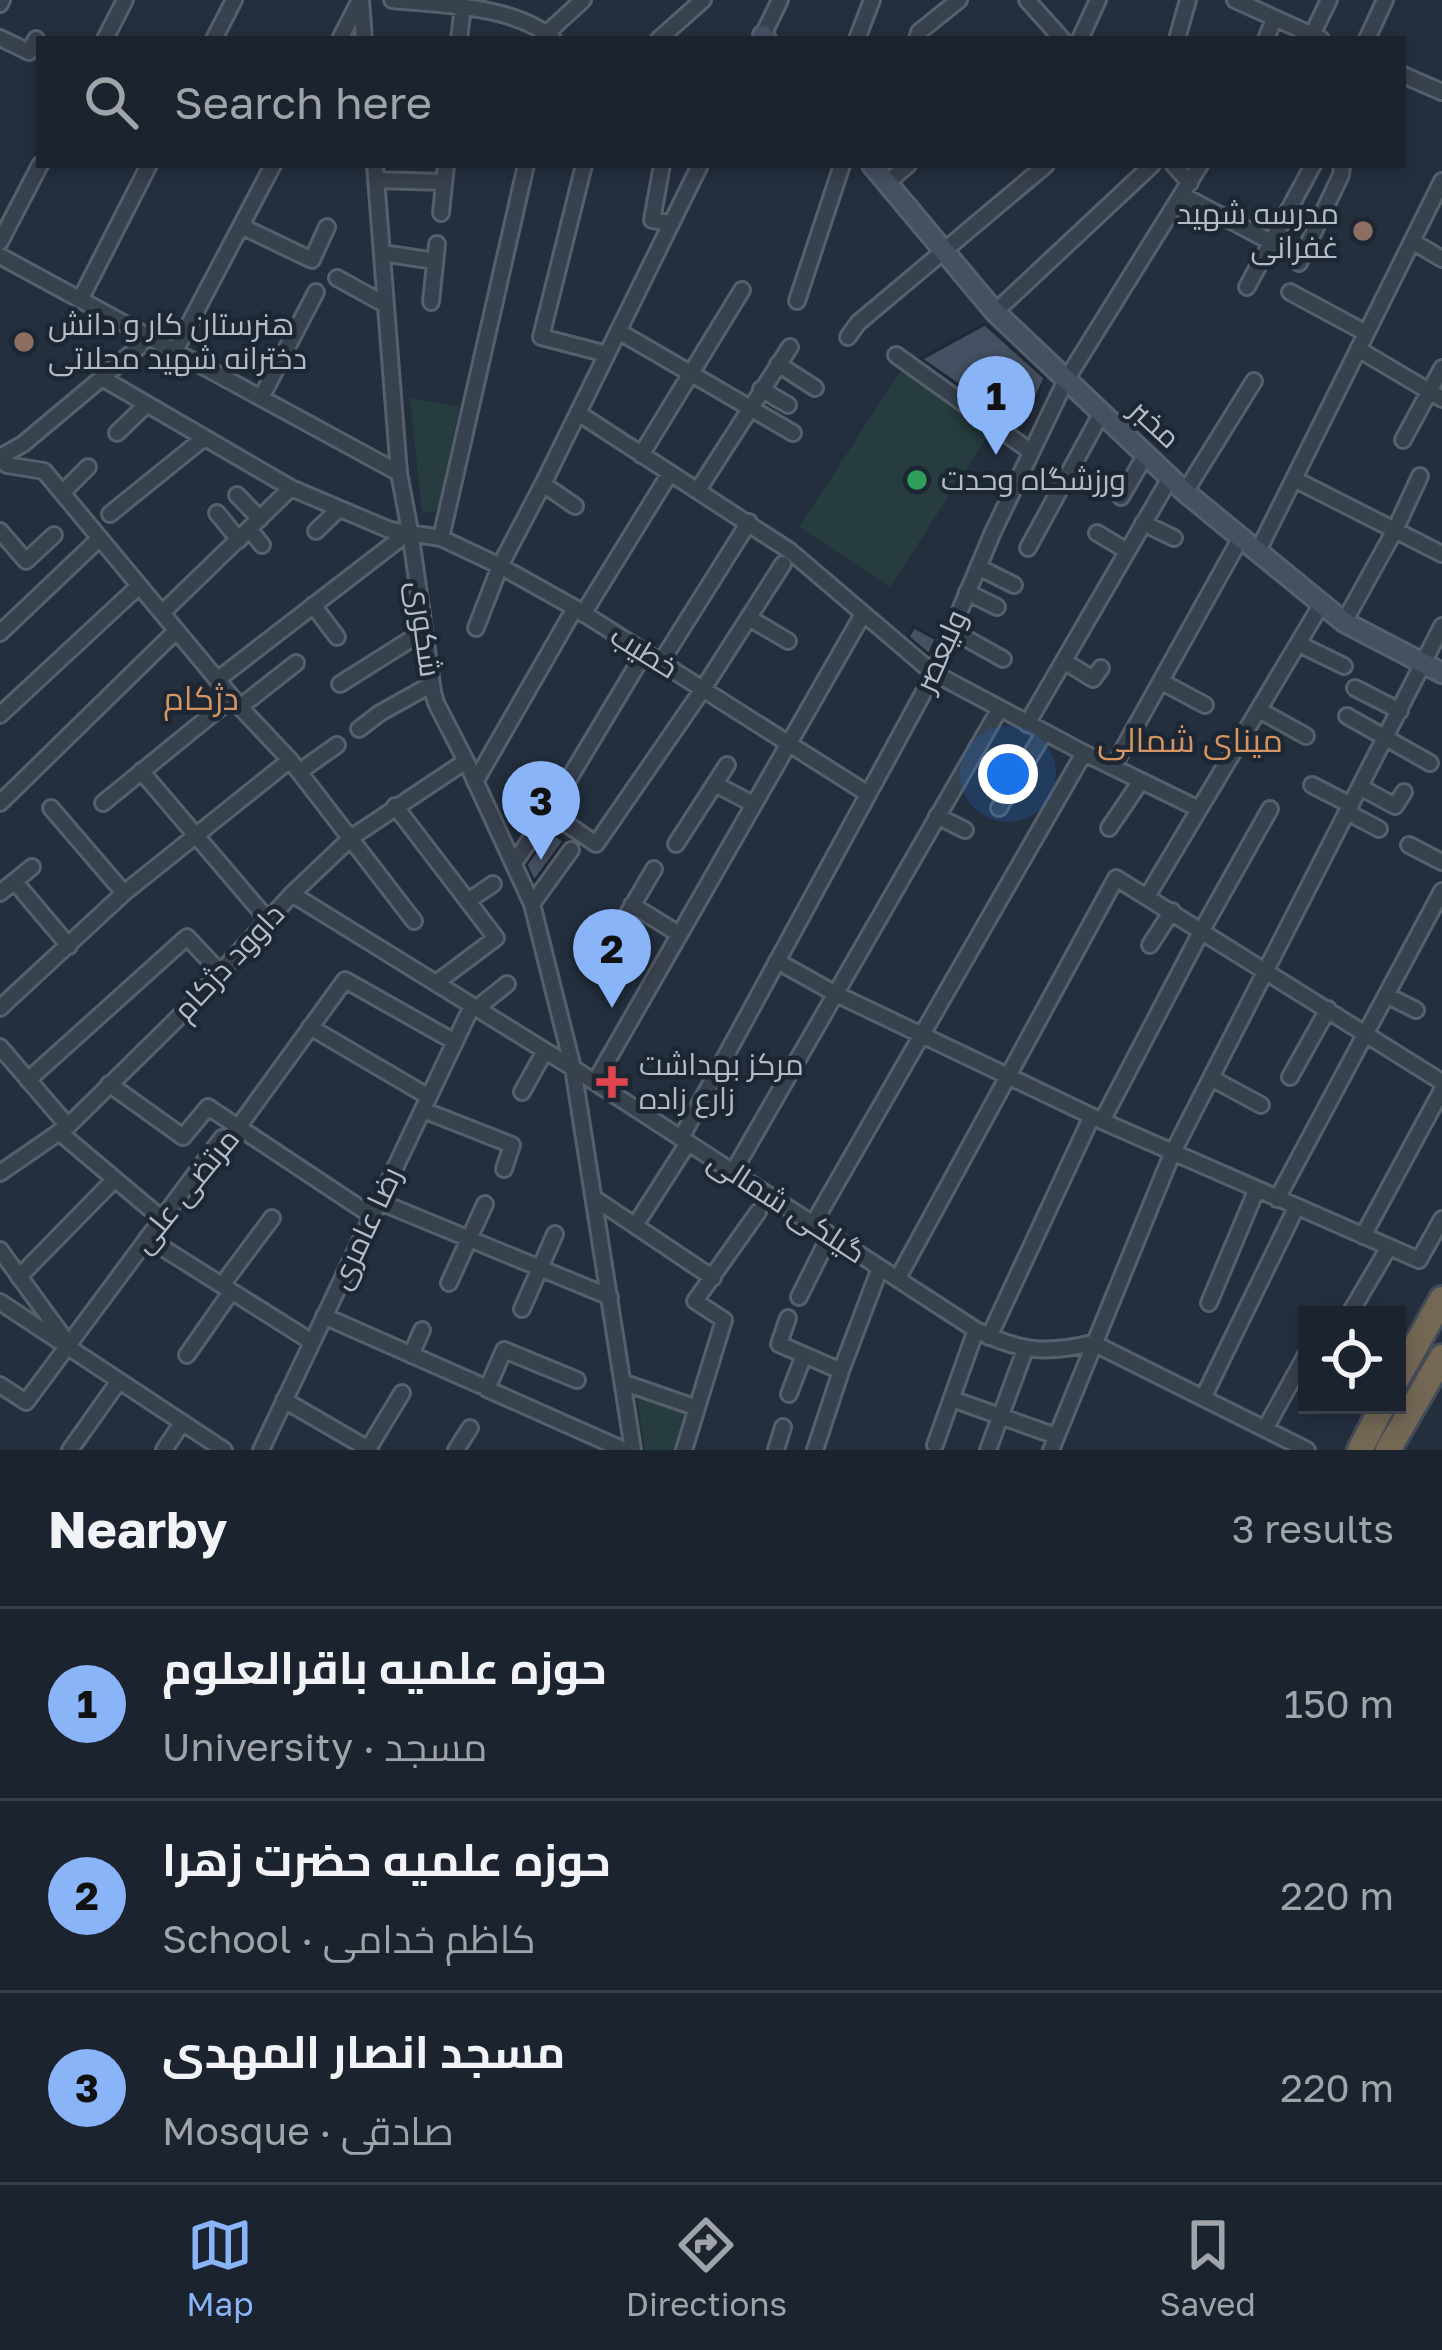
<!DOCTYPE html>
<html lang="en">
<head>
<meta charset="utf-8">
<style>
  :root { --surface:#1b232e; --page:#282f3a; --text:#f1f3f6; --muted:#a0a4aa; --line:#39404a; --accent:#8ab4f8 }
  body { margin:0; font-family:"Golos Text",Cairo,sans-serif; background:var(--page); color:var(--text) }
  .controls { position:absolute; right:36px; bottom:36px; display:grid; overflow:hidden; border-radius:0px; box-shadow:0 6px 18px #0003 }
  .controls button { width:108px; height:108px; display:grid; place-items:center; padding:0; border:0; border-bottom:3px solid var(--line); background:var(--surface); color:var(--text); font:60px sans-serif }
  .you { position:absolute; left:1008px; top:774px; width:42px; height:42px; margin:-30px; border:9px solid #fff; border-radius:50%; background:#1a73e8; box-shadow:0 0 0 18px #1a73e833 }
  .badge { display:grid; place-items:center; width:78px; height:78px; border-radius:50%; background:var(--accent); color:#111; font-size:39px; font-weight:700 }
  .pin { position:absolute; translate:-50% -99px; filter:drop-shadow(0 3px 6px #0008) }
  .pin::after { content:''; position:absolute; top:63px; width:42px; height:36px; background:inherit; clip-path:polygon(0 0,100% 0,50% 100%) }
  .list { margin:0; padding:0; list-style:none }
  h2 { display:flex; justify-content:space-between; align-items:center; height:156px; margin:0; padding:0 48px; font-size:51px }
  h2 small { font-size:39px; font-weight:400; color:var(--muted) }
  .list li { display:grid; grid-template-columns:78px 1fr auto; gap:36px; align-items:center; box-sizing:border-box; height:192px; padding:0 48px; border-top:3px solid var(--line) }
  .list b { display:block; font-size:45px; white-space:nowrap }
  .list p { margin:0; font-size:39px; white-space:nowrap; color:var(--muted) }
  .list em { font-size:39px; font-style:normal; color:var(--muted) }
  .icon { flex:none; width:66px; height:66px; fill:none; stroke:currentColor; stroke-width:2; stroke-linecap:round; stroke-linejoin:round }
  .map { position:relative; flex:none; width:1442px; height:1450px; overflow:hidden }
  .search { position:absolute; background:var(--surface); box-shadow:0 6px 18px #0003; left:36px; right:36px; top:36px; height:132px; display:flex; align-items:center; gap:30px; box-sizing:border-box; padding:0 42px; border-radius:0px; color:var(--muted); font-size:45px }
  .sheet { height:732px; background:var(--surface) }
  nav { display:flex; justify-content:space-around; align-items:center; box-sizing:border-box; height:168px; border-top:3px solid var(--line); background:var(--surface); font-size:33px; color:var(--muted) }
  nav a { display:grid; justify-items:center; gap:6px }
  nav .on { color:var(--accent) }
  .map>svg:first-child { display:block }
  .green { fill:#263c3f }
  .building { fill:#455162; stroke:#1f2835; stroke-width:3 }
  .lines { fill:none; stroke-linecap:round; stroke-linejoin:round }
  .street-casing { stroke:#565f6c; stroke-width:20 }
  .secondary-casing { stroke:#565f6c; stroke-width:24 }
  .highway-casing { stroke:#434c59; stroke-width:30 }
  .street { stroke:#38414e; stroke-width:14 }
  .secondary { stroke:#465061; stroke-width:18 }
  .highway { stroke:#746855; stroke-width:24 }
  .education-dot { fill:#8d6e63; stroke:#1d2633; stroke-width:4.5 }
  .leisure-dot { fill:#2e9e5b; stroke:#1d2633; stroke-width:4.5 }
  .health-dot { fill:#e0444e; stroke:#1d2633; stroke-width:4.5 }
  .labels { text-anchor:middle; stroke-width:9; stroke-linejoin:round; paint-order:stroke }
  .poi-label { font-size:30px; fill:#b4bcc9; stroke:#1d2633; text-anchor:start }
  .street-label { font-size:30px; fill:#b4bcc9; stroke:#1d2633 }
  .neighbourhood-label { font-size:33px; fill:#d59563; stroke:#1d2633 }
</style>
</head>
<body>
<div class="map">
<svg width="1442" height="1450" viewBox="0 0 1442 1450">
  <rect width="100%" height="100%" fill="#242f3e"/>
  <path class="green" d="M902,369L993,428L890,587L799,527Z
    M410,398L460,407L437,511L422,512Z
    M637,1398L688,1413L676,1450H645Z"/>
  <path class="building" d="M985,324L1045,378L1022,429L921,359Z
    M914,627L936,639L929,655L908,637Z
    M550,831L564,841L534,882L526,865Z"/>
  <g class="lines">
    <g class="street-casing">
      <path id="street" d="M361,0L364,39
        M392,0C441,5 514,5 553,39
        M1027,0L1062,39
        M1235,0L1321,39
        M0,4L2,0
        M547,33L583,0
        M1312,35L1329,0
        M0,38L29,52L36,39
        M105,39L125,0
        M214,39L234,0
        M340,39L360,0
        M459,39L463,7
        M659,39L703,0
        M761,39L780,0
        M857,39L872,0
        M917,39L919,32L959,0
        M1080,39L1098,0
        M1177,39L1188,0
        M1266,39L1274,19
        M1367,39L1385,0
        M1403,75L1442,92
        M375,165L399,473L410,531L433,692L436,703L466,761L532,904L573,1068L633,1450
        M584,165L541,337L607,354
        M662,165L652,220L669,223
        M1174,165L1190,183
        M376,180L444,182
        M887,183L908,165
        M1182,195L1271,242
        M441,213L446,165
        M241,226L312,260L327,227
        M1412,241L1442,259
        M0,242L40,165
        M382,253L435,261
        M0,256L399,473
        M1299,263L1341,175L1342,165
        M337,278L386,305
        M1247,287L1313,165
        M1290,292L1366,333
        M80,300L149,165
        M797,301L842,165
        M431,302L437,244
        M995,312L1152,165
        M618,331L793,433
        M848,337L858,323L1046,165
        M1358,349L1442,399
        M175,351L273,165
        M896,355L1030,451
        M778,364L815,388
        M102,378L291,488L390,530L441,538L500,566L575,608L868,794
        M761,389L788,405
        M261,398L316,292
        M578,413L790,551L932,672L1084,753L1199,809
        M117,433L147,404
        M1403,440L1442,368
        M641,455L742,290
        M0,457L23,444L140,346
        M0,459L7,465L44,471L240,707L290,760L414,921
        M1294,479L1442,554
        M543,484L575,506
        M698,490L790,347
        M1185,492L1254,381
        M62,493L88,467
        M237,495L260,519
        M1121,497L1145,456
        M217,513L239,540
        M110,514L204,438
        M1143,523L1174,538
        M250,530L262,545
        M0,531L26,561L54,535
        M316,531L339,509
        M1097,533L1127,551
        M441,538L526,165
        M1028,548L1101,414
        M1257,553L1442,181
        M978,567L1014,585
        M967,592L997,607
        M313,605L337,637
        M162,613L291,488
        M583,614L670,473
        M749,618L788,641
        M1344,622L1395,530L1420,476
        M476,628L500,566L543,484L700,165
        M951,630L1003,659
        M0,633L100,538
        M1299,644L1344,666
        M1064,661L1093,679L1101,668
        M661,662L749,522
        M217,680L410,531
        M1162,682L1205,705
        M340,684L424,631
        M1355,688L1400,711
        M240,707L296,663
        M1259,710L1306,736
        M0,715L139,586
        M1347,716L1430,763
        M1027,724L1170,478
        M359,729L380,713L432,684
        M1113,767L1240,539
        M141,771L268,920
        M299,772L337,745
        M475,782L575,608
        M715,784L753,804
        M1312,785L1351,805
        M1360,787L1395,806L1404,792
        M0,803L176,631
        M103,803L232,698
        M395,806L496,938L436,983
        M51,808L124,893
        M999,808L1044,733
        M549,812L596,844L703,689L783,564
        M1347,812L1379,829
        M937,816L965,830
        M1109,828L1141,781
        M676,844L727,765
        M1409,845L1442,862
        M514,863L549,812L645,652
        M15,882L69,946
        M0,893L32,867
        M292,894L573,1068L976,1330C1020,1352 1046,1354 1093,1343L1307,1450
        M1148,895L1321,605
        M468,901L493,884
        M532,904L571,850
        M632,905L679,934
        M1150,945L1172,911
        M777,961L834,993L1102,1121L1419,1260L1442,1219
        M597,966L654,869
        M1386,995L1416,1010
        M0,1008L124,893L290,760
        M477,1008L507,984
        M310,1027L429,1097
        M0,1047L68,1126
        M1290,1077L1328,1009
        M1211,1078L1261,1105
        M28,1080L187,937L220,972
        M595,1082L863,614
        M109,1084L183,1137L208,1107L372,1216
        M522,1092L545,1051
        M423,1110L512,1145L504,1169
        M1102,1121L1202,930L1270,809
        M59,1132L161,1218
        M681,1138L932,677L993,532L1066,380L1200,165
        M733,1172L999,710
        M0,1173L68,1126L186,1010L292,894L352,837L466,761
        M594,1198L713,1278
        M1277,1199L1442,891
        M380,1202L610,1297
        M636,1224L688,1143
        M813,1224L1084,753
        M1363,1236L1442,1090
        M147,1238L312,1342
        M0,1250L64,1338
        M19,1277L114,1180
        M898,1278L1116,878L1442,1082
        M449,1283L485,1204
        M222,1285L272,1218
        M799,1297L830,1235
        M0,1302L224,1450
        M1209,1303L1256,1191
        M522,1309L555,1234
        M1350,1313L1389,1247
        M324,1316L480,1385
        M788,1318L779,1344L841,1371
        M989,1337L1092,1116
        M187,1355L231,1292
        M411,1355L422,1330
        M577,1380L504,1350L487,1389L624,1450
        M625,1383L697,1408
        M0,1385L26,1402L222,1138L231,1137L345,980L455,1042
        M789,1394L804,1355
        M1203,1398L1296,1208
        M952,1399L1056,1436
        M284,1400L370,1450
        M1265,1429L1307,1353
        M935,1445L976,1330
        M368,1449L402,1393
        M70,1450L119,1381
        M164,1450L182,1423
        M261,1450L472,1006
        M456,1450L470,1428
        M684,1450L724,1320L695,1301L758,1212
        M776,1450L783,1427
        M815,1450L841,1371L880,1268
        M988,1450L1025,1350
        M1051,1450L1172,1154L1442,626"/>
    </g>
    <g class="secondary-casing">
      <path id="secondary" d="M763,35L766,39
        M872,165L995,312L1185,492L1344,622L1442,673"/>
    </g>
    <g class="highway-casing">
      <path id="highway" d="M1397,1379L1442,1299
        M1360,1450L1383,1405
        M1388,1450L1442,1357"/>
    </g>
    <use href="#street" class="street"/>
    <use href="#secondary" class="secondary"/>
    <use href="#highway" class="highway"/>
  </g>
  <g class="education-dot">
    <circle cx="1363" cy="231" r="12"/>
    <circle cx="24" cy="342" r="12"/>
  </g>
  <circle class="leisure-dot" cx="917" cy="480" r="12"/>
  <path class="health-dot" d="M606 1064h12v12h12v12h-12v12h-12v-12h-12v-12h12z"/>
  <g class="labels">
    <g class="poi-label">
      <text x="1339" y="224" text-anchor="end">مدرسه شهید<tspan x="1339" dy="34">غفرانی</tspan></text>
      <text x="48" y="335">هنرستان کار و دانش<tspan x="48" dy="34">دخترانه شهید محلاتی</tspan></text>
      <text x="941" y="490">ورزشگاه وحدت</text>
      <text x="639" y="1075">مرکز بهداشت<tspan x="639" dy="34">زارع زاده</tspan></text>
    </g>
    <g class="street-label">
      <text transform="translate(1155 424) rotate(43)" y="10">مخبر</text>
      <text transform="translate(424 629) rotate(82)" y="10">شکوری</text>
      <text transform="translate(941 651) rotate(-66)" y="10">ولیعصر</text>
      <text transform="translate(644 652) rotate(32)" y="10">خطیب</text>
      <text transform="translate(229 962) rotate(-47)" y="10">داوود دژکام</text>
      <text transform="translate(186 1191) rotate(-51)" y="10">مرتضی علی</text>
      <text transform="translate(787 1207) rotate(33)" y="10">گيلکی شمالی</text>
      <text transform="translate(366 1228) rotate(-65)" y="10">رضا عامری</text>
    </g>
    <g class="neighbourhood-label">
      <text x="201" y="710">دژکام</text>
      <text x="1190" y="752">مینای شمالی</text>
    </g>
  </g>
</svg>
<div class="controls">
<button><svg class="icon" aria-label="locate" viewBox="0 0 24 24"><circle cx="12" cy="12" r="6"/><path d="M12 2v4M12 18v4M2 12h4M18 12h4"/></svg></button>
</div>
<div class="you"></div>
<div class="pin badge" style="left:996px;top:455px">1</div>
<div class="pin badge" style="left:612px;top:1008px">2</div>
<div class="pin badge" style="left:541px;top:860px">3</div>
<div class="search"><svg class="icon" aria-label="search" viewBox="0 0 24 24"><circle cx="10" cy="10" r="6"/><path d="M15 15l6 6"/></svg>Search here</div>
</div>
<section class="sheet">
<h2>Nearby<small>3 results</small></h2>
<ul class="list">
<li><span class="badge">1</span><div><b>حوزه علمیه باقرالعلوم</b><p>University · مسجد</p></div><em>150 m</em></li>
<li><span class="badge">2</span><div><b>حوزه علمیه حضرت زهرا</b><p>School · کاظم خدامی</p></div><em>220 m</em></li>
<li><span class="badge">3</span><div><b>مسجد انصار المهدی</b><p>Mosque · صادقی</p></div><em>220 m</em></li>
</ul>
</section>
<nav>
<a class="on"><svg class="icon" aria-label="map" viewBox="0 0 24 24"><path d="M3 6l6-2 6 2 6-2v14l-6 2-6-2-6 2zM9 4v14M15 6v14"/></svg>Map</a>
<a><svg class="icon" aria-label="directions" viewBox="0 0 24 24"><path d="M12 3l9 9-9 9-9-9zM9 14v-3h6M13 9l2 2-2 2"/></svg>Directions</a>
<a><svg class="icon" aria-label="saved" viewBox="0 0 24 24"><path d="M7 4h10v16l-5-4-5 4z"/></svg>Saved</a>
</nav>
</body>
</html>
